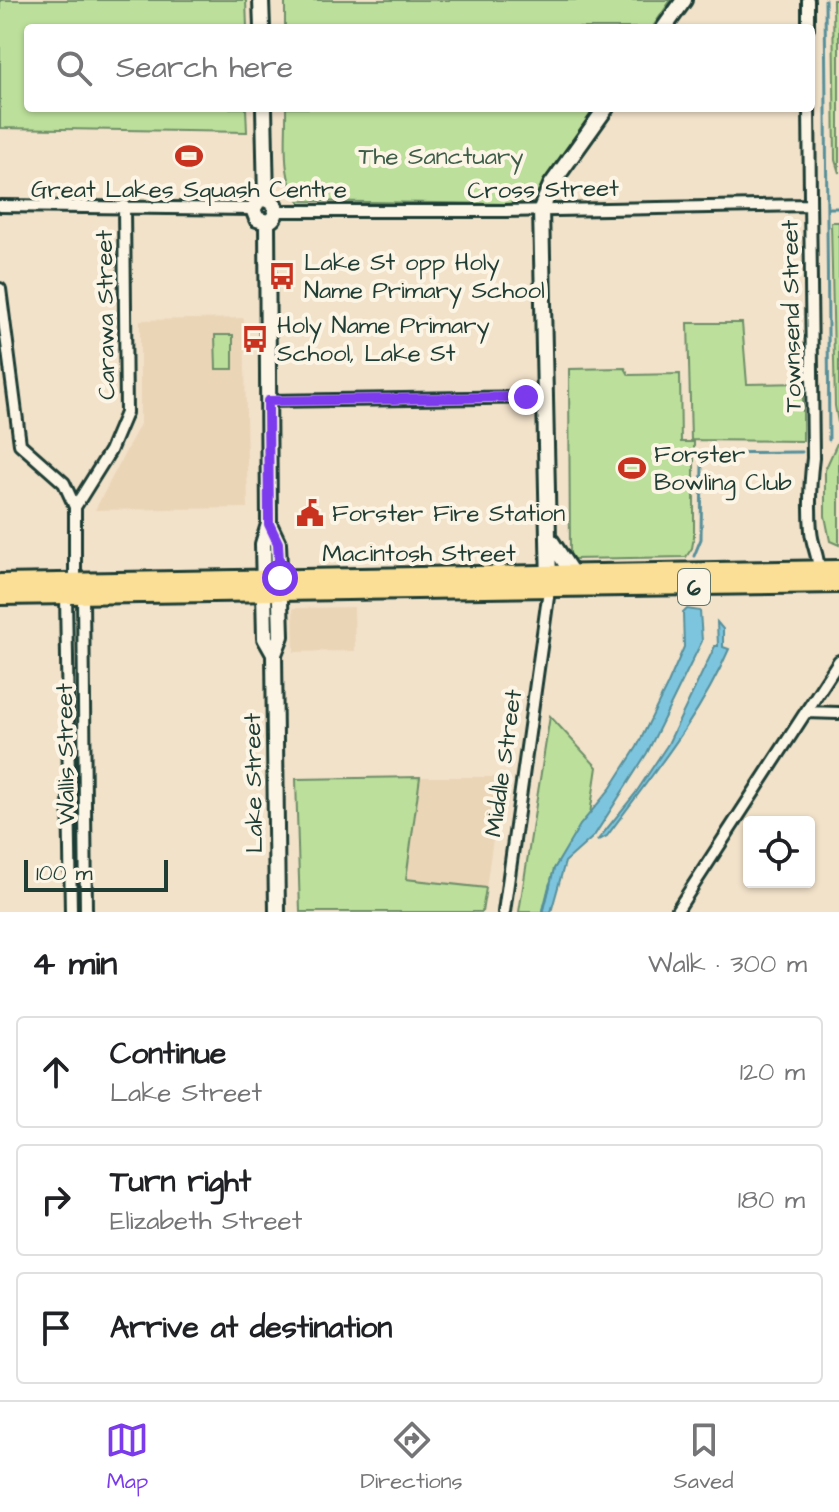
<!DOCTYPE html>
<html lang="en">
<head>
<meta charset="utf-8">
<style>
  :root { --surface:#fff; --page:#f6f6f6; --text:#202124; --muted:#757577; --line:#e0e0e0; --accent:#7c3aed }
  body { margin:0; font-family:"Architects Daughter",sans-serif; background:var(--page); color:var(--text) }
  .controls { position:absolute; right:24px; bottom:24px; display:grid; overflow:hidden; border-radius:8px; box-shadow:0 2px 6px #0004 }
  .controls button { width:72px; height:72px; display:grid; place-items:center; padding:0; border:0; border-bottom:2px solid var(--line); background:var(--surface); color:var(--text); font:40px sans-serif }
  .scale { position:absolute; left:24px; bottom:20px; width:144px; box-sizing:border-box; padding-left:8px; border:4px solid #1f3d34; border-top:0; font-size:22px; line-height:28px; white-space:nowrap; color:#1f3d34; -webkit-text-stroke:6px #fcf5e5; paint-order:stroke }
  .stop { position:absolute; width:24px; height:24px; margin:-18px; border:6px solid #7c3aed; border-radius:50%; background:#fff }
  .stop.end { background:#7c3aed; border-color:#fff; box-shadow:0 2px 8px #0008 }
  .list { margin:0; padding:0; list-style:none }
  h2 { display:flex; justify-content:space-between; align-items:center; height:104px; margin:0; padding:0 32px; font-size:34px }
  h2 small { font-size:26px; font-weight:400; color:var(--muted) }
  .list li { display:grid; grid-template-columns:52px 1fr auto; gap:24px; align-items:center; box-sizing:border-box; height:112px; margin:0 16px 16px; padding:0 16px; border:2px solid var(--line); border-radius:8px }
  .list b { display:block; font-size:30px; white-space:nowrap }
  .list p { margin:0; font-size:26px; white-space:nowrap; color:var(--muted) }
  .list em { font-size:26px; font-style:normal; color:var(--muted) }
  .icon { flex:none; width:44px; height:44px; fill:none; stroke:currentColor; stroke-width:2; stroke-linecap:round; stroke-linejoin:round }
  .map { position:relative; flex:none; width:839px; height:912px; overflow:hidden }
  .search { position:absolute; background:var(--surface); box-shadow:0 2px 6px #0004; left:24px; right:24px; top:24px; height:88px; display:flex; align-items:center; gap:20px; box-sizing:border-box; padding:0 28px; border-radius:8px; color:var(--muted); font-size:30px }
  .sheet { height:488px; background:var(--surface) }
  nav { display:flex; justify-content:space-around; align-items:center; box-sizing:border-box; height:112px; border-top:2px solid var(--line); background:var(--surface); font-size:22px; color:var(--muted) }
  nav a { display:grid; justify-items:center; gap:4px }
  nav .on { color:var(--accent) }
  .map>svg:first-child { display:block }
  .built { fill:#ebd5b7 }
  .green { fill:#bce09b; stroke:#6e8e68; stroke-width:2 }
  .water { fill:#7dc5de; stroke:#578f9a; stroke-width:2 }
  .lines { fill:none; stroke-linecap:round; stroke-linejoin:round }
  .stream { stroke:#578f9a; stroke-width:3 }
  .street-casing { stroke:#1f3d34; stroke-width:16 }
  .secondary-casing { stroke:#1f3d34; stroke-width:20 }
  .primary-casing { stroke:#1f3d34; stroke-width:22 }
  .street { stroke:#fcf5e5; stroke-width:10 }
  .secondary { stroke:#fcf5e5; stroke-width:14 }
  .primary { stroke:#fbdf96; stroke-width:16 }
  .route { stroke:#7c3aed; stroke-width:10 }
  .labels { text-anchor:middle; stroke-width:8; stroke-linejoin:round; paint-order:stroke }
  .shield { fill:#fcf5e5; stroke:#617469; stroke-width:2 }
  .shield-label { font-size:22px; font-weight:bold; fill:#1f3d34 }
  .park-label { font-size:24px; fill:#3e5e49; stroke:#fcf5e5 }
  .poi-label { font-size:24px; fill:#1f3d34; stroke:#fcf5e5; text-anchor:start }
  .street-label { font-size:24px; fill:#1f3d34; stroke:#fcf5e5 }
</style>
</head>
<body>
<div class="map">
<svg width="839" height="912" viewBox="0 0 839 912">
  <rect width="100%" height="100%" fill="#f2e2ca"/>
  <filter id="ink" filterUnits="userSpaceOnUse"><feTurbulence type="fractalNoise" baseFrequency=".0125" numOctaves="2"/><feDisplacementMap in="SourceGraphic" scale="16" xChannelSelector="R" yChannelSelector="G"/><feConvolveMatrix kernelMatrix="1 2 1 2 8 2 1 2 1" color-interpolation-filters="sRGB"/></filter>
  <g filter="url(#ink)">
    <path class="built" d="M244,318L248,508L95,510L140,424V320Z
      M354,607L355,651L294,652L293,608Z
      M420,777H502L486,888L406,879Z"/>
    <path class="green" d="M0,0H246L247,28H28V108H246L247,132L0,128Z
      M285,0H671L652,28H285Z
      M833,0H839V173L835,160Z
      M286,108H596L530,202L504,204L299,201C280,176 287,137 286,108Z
      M831,222H839V428L835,406Z
      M688,323H742L747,384L803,383V441L691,440Z
      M215,335H233V369H216Z
      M625,368L629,375L680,374L681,442H694V537L692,548L686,557L573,559L570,556L569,369Z
      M839,439V545L830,541L825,516V470Z
      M550,716L597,767L590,814L554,869L543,912H519Z
      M420,777L406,879L486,888L482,912H300L296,779Z"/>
    <path class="water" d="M687,609L700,611L702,641L647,753L594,836L565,862L551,912H543L554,869L580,825L610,789L637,747L667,686L684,647L683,613Z
      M717,622L723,629V647L729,649C700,717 651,776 607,836L597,841L635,794L668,744L715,646H718Z"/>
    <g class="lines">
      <path class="stream" d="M825,0L829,440
        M828,208H839
        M694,556L701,539L702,460L709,453L802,452
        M543,912L550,884"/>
      <g class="street-casing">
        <path id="street" d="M808,0V28
          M809,108L813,458C810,482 809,507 811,531C812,545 818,554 819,570
          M0,206L253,209
          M276,211H505L810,205
          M0,289L20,444L64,483L75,507V582
          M268,401L545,397
          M75,507L110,451L126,413L124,206
          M66,595L71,912
          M83,595L86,912
          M806,712L839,713
          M504,912L549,590
          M676,912L839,661"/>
      </g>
      <g class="secondary-casing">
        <path id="secondary" d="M261,0L262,28
          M664,28L684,0
          M264,108L266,199
          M266,199L259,200L253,209L257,219L267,222
          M266,199L274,204C278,212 275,219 267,222
          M267,222L269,524L263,544L265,638L274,654
          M269,524L278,543L279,566L281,636L274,654L277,912
          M551,541L572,573
          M549,585L541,209L551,185L606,108"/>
      </g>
      <g class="primary-casing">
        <path id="primary" d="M0,583L839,569
          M0,596L839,584"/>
      </g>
      <use href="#street" class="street"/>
      <use href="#secondary" class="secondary"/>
      <use href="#primary" class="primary"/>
    </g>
  </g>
  <g class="lines" filter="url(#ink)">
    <path class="route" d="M280,578L278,543L269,524L268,401L526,397"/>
  </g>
  <defs>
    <g id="stadium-bare" transform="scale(2.16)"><path d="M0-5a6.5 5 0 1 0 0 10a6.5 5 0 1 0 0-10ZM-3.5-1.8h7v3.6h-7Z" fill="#c8321e" stroke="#fcf5e5" stroke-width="2.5" paint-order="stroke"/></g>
    <g id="bus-bare" transform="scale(2.16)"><path d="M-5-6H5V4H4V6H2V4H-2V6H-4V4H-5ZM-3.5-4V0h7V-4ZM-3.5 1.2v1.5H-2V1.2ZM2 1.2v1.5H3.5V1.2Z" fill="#c8321e" stroke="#fcf5e5" stroke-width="2.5" paint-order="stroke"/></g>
    <g id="civic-bare" transform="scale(2.16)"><path d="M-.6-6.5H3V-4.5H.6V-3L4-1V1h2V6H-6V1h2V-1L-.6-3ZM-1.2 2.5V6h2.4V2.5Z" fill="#c8321e" stroke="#fcf5e5" stroke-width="2.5" paint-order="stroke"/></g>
  </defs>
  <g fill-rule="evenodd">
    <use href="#stadium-bare" x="189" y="156"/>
    <use href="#bus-bare" x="282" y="276"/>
    <use href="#bus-bare" x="255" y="339"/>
    <use href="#stadium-bare" x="632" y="468"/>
    <use href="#civic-bare" x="310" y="513"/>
  </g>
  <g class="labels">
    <rect class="shield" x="678" y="569" width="32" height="36" rx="6"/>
    <g class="shield-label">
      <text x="694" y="595">6</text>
    </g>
    <g class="park-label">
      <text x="441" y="164">The Sanctuary</text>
    </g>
    <g class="poi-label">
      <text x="189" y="197" text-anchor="middle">Great Lakes Squash Centre</text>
      <text x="304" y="270">Lake St opp Holy<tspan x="304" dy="28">Name Primary School</tspan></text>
      <text x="277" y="333">Holy Name Primary<tspan x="277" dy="28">School, Lake St</tspan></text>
      <text x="654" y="462">Forster<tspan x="654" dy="28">Bowling Club</tspan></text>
      <text x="332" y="521">Forster Fire Station</text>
    </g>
    <g class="street-label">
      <text transform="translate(543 189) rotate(-1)" y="8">Cross Street</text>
      <text transform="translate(105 315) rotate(-91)" y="8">Carawa Street</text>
      <text transform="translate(791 316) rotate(-91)" y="8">Townsend Street</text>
      <text x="419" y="561">Macintosh Street</text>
      <text transform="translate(65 754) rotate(-91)" y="8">Wallis Street</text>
      <text transform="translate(503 763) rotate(-82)" y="8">Middle Street</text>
      <text transform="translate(253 783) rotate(-91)" y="8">Lake Street</text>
    </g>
  </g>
</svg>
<div class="controls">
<button><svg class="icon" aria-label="locate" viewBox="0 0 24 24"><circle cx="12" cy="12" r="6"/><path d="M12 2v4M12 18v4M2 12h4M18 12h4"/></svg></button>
</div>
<div class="scale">100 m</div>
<div class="stop" style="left:280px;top:578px"></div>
<div class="stop end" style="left:526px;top:397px"></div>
<div class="search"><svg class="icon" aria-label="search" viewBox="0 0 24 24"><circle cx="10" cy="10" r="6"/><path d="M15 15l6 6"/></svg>Search here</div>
</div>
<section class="sheet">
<h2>4 min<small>Walk · 300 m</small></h2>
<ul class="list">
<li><svg class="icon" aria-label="ahead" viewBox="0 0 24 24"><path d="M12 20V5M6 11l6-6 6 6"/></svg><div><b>Continue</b><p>Lake Street</p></div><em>120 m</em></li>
<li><svg class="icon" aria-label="right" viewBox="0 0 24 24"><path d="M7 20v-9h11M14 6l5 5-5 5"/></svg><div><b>Turn right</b><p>Elizabeth Street</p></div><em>180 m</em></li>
<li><svg class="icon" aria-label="arrive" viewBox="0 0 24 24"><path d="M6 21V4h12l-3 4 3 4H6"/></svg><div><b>Arrive at destination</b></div></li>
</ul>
</section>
<nav>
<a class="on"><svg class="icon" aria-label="map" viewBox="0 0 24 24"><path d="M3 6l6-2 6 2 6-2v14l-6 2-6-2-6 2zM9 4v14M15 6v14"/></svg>Map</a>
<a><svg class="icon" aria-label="directions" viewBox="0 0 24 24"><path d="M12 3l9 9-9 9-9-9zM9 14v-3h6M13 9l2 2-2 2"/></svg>Directions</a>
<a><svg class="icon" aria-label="saved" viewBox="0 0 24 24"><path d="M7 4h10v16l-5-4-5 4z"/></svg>Saved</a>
</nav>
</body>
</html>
